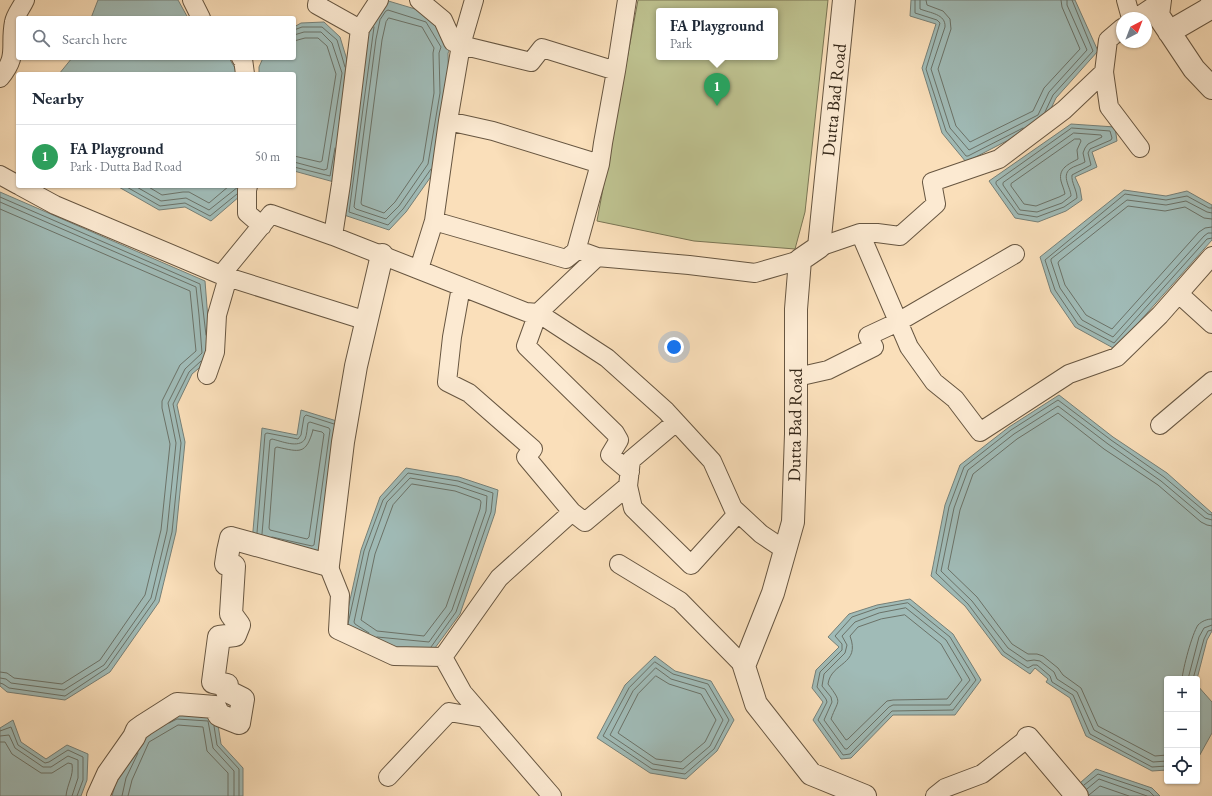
<!DOCTYPE html>
<html lang="en">
<head>
<meta charset="utf-8">
<style>
  :root { --surface:#fff; --page:#f2f2f3; --text:#1f2937; --muted:#747a83; --line:#e0e1e3; --accent:#8f2418 }
  body { margin:0; font-family:"EB Garamond",serif; background:var(--page); color:var(--text) }
  .controls { position:absolute; right:12px; bottom:12px; display:grid; overflow:hidden; border-radius:4px; box-shadow:0 1px 3px #0004 }
  .controls button { width:36px; height:36px; display:grid; place-items:center; padding:0; border:0; border-bottom:1px solid var(--line); background:var(--surface); color:var(--text); font:20px sans-serif }
  .compass { position:absolute; left:1116px; top:12px; width:36px; height:36px; border-radius:50%; background:var(--surface); box-shadow:0 1px 3px #0004; rotate:42deg }
  .you { position:absolute; left:674px; top:347px; width:14px; height:14px; margin:-10px; border:3px solid #fff; border-radius:50%; background:#1a73e8; box-shadow:0 0 0 6px #1a73e833 }
  .badge { display:grid; place-items:center; width:26px; height:26px; border-radius:50%; background:var(--accent); color:#fff; font-size:13px; font-weight:700 }
  .pin { position:absolute; translate:-50% -33px; filter:drop-shadow(0 1px 2px #0008) }
  .pin::after { content:''; position:absolute; top:21px; width:14px; height:12px; background:inherit; clip-path:polygon(0 0,100% 0,50% 100%) }
  .popup { position:absolute; left:656px; top:8px; width:122px; height:52px; box-sizing:border-box; display:grid; place-content:center; border-radius:4px; background:var(--surface); filter:drop-shadow(0 1px 3px #0005); font-size:13px; white-space:nowrap; color:var(--muted) }
  .popup b { font-size:15px; color:var(--text) }
  .popup::after { content:''; position:absolute; left:50%; top:100%; margin-left:-8px; border:8px solid transparent; border-top-color:var(--surface) }
  .list { margin:0; padding:0; list-style:none }
  h2 { display:flex; justify-content:space-between; align-items:center; height:52px; margin:0; padding:0 16px; font-size:17px }
  h2 small { font-size:13px; font-weight:400; color:var(--muted) }
  .list li { display:grid; grid-template-columns:26px 1fr auto; gap:12px; align-items:center; box-sizing:border-box; height:64px; padding:0 16px; border-top:1px solid var(--line) }
  .list b { display:block; font-size:15px; white-space:nowrap }
  .list p { margin:0; font-size:13px; white-space:nowrap; color:var(--muted) }
  .list em { font-size:13px; font-style:normal; color:var(--muted) }
  .icon { flex:none; width:22px; height:22px; fill:none; stroke:currentColor; stroke-width:2; stroke-linecap:round; stroke-linejoin:round }
  .map { position:relative; flex:none; width:1212px; height:796px; overflow:hidden }
  .search { position:absolute; background:var(--surface); box-shadow:0 1px 3px #0004; left:16px; top:16px; width:280px; height:44px; display:flex; align-items:center; gap:10px; box-sizing:border-box; padding:0 14px; border-radius:4px; color:var(--muted); font-size:15px }
  .panel { position:absolute; background:var(--surface); box-shadow:0 1px 3px #0004; left:16px; top:72px; width:280px; height:116px; border-radius:4px }
  .map>svg:first-child { display:block }
  .green { fill:#bec290; stroke:#7a7554; fill-rule:evenodd }
  .water { fill:#a0bbb7; stroke:#768078 }
  .lines { fill:none; stroke-linecap:round; stroke-linejoin:round }
  .shore { stroke:#6b7268; stroke-width:1 }
  .service-casing { stroke:#675641; stroke-width:20 }
  .minor-casing { stroke:#675641; stroke-width:24 }
  .service { stroke:#fcead2; stroke-width:18 }
  .minor { stroke:#fcead2; stroke-width:22 }
  .labels { text-anchor:middle; stroke-width:3; stroke-linejoin:round; paint-order:stroke }
  .street-label { font-size:18px; fill:#362819; stroke:#fcead2 }
</style>
</head>
<body>
<div class="map">
<svg width="1212" height="796" viewBox="0 0 1212 796">
  <rect width="100%" height="100%" fill="#fadfba"/>
  <filter id="stains"><feTurbulence type="fractalNoise" baseFrequency=".005" numOctaves="4"/><feColorMatrix values="0 0 0 0 .2 0 0 0 0 .09 0 0 0 0 .02 0 0 0 .5 -.17"/></filter>
  <radialGradient id="worn" r=".72"><stop offset=".6" stop-color="#630" stop-opacity="0"/><stop offset="1" stop-color="#630" stop-opacity=".3"/></radialGradient>
  <path class="green" d="M638,0H828L805,212L795,249L694,241L597,221ZM659,11H775V57H659Z"/>
  <path class="water" d="M98,0H178L188,18H91Z
    M385,0L432,14L452,46L448,53L449,94L437,168L406,212L389,230L344,215L367,38L371,16Z
    M911,0H1075L1098,51L1056,98L1045,121L966,162L942,133L922,68L936,24L910,16Z
    M324,22L340,37L351,73L334,182L294,171V74H259V67L263,58H294V27L301,23Z
    M72,58H229L235,68L236,74H59Z
    M1071,124L1115,127L1117,141L1092,152L1097,167L1075,177L1080,188L1082,200L1066,211L1038,222L1015,218L989,181Z
    M117,186H247V190L211,221L185,207L159,210Z
    M1124,190L1166,196L1187,191L1212,205V240L1115,349L1075,327L1051,292L1040,257Z
    M0,192L205,281L211,358L192,374L177,405L185,442L176,532L159,602L110,672L65,700L7,692L0,686Z
    M1059,395L1113,437L1167,473L1212,513V631L1207,640L1197,679H1167V770L1152,771L1086,736L1070,698L1046,682L1048,679L1035,668L1030,674L1002,655L965,606L931,576L945,505L960,465L1009,427Z
    M301,410L340,422L322,557L252,542L262,428L297,435Z
    M406,468L459,477L498,490L495,513L460,614L432,652L371,646L344,627L361,550L380,497Z
    M910,599L953,634L981,680L955,715H893L851,758L841,759L813,720L823,702L812,688L816,670L839,647L828,637L849,614L877,605Z
    M655,656L675,671L711,681L734,720L717,751L686,779L650,773L597,738L625,685Z
    M1197,685L1212,702V733L1197,760Z
    M174,710L216,712L221,744L243,768V796H112L118,775L137,732Z
    M13,720L21,742L46,759L67,745L88,754L87,780L81,796H0V728Z
    M1096,769L1152,788L1160,796H1065Z"/>
  <g class="lines">
    <path class="shore" d="M915,0V13L937,20L940,23L926,69L946,131L966,156H968L1023,128
      M920,0V9C930,13 946,14 945,27L931,69L950,128L969,150L1038,115L1049,92L1087,50L1067,5V0
      M926,0L927,5L943,11L950,19L951,29L938,69L956,126L970,142L1033,111L1044,88L1080,49L1062,7L1061,0
      M386,11L388,10L426,22L441,47L439,53L440,93L428,164L399,206L386,219L356,209L354,207L376,39L380,20Z
      M389,18L422,27L434,48L433,53L434,93L423,161L395,202L384,213L362,205L361,203L382,40L386,22Z
      M374,27L349,212L388,225L403,209L431,169
      M294,30L302,27H322L337,40L345,67
      M294,35L304,32H321L332,43L342,73L327,169L324,170L294,162
      M294,41L305,38H318L327,46L336,74L322,161L320,162L294,156
      M1045,112L1053,95L1093,51L1072,0
      M1072,128L1110,131L1112,138L1111,140L1090,149L1088,153L1091,165L1072,175C1071,182 1077,190 1077,198L1064,207L1037,217L1018,214L996,184V182Z
      M1074,133L1101,135L1102,137L1088,144L1085,148L1083,153L1085,162C1080,165 1074,166 1070,169C1061,176 1071,188 1071,196L1062,203L1037,212L1020,210L1003,185V183Z
      M1075,139H1080L1081,141L1077,150L1078,159C1069,164 1058,168 1061,181C1062,185 1064,189 1065,194L1059,197L1036,206L1024,204L1011,186V184Z
      M294,167L330,176L335,148
      M125,186L160,206L185,203L210,216L237,194
      M135,186L161,201L186,198L209,210L238,187
      M147,186L162,195L183,192H189L209,203L229,186
      M0,197L200,284L206,335
      M0,202L196,287L199,315L202,353L185,369L168,403L176,443L167,531L151,598L104,665L64,690L11,683L6,679L0,678
      M1212,208H1209L1187,196L1166,200L1125,194L1045,260L1055,290L1078,324L1114,343L1207,239L1212,238
      M0,209L190,291L196,351L180,365L162,401V408L170,444L161,530L145,595L100,660L62,684L14,678L7,673L0,672
      M1212,213L1207,212L1186,201L1166,205L1127,200L1051,259V261L1060,288L1082,320L1113,337L1204,236L1208,233H1212
      M1212,219L1204,218L1185,207L1165,211L1128,206L1059,261L1058,263L1065,285L1086,315L1112,329L1199,232L1205,228L1212,227
      M313,430L322,432L324,434L309,537L307,539L270,530L269,528L275,448L277,447C300,452 306,455 313,430Z
      M412,484L455,491L480,500L481,502L480,509L446,607L424,636L377,631L361,620L375,554L393,505Z
      M257,533L265,434L267,433L298,439L301,435L304,417L306,415L334,424
      M262,534L270,440L272,439C281,441 299,449 305,439C307,435 307,428 308,423L310,422L329,428L330,430L314,545L312,546L272,537
      M908,603L950,637L976,680L953,710L892,711L850,754L843,755L818,720L827,702L826,699L817,687L820,672L842,650V644L835,636L852,617L878,608Z
      M906,608L946,640L970,680L950,705H893L889,707L847,749H845L824,720L832,702L831,697L822,686L824,674L845,653L847,645L842,636L855,622L879,613Z
      M905,615L941,644L962,680L947,699L893,700L887,701L848,739L846,740L831,719C838,699 843,704 828,684C831,662 861,665 850,636L858,627L881,619Z
      M348,624L364,551L383,500L408,473L458,481L493,493L491,512L456,612L431,647
      M369,633L355,624L354,622L369,552L387,502L410,478L457,486L487,496L486,511L452,610L429,642L377,637
      M655,662L673,674L708,684L729,720L714,749L685,774L652,769L603,736L629,688Z
      M656,668L671,679L705,689L723,720L710,746L683,769L653,764L610,735L633,691Z
      M656,676L669,684L701,694L716,720L705,742L681,762L656,759L618,733L638,694Z
      M1182,679C1183,668 1192,634 1198,625C1202,621 1207,619 1212,619
      M1188,679L1199,637L1204,628L1212,625
      M1193,679L1204,639L1208,631L1212,630
      M0,683L3,684L9,688L65,696L107,668L155,600L172,532L181,443L173,404L189,372L201,361
      M169,723L177,719L208,721L213,748L234,771V796
      M214,726L217,745L239,769V796
      M0,731L11,727L18,745L45,763L49,762L68,750L83,757V780L77,796
      M0,736L9,735L15,748L43,767H51L68,756L78,760V778L72,796
      M0,742H5L12,754L41,773H52L68,763L72,764C74,776 67,784 66,796
      M1167,755L1155,756L1098,726L1081,688L1063,675L1058,668L1043,656L1037,654H1028L1012,644L977,597L948,569L960,510L973,474L1017,439L1058,413L1104,449L1158,485L1201,522L1207,525L1212,526
      M1167,761L1153,762L1094,730L1077,692L1057,679L1054,672L1040,661L1034,660L1027,661L1008,648L972,601L941,571L954,508L968,470L1014,434L1058,406L1108,444L1161,481L1205,518L1212,520
      M1167,766L1152,767L1090,734L1073,695L1052,682L1050,676L1037,665H1033L1028,668L1004,652L968,604L936,573L949,507L964,467L1011,430L1058,400L1111,440L1164,477L1208,514L1212,515
      M1084,785L1098,774L1149,791L1154,796
      M1087,789L1099,779L1147,796
      M1089,795L1100,786L1129,796
      M122,796L126,778L138,753
      M128,796L132,780L149,742L178,725L203,727L207,751L228,773V796"/>
    <g class="service-casing">
      <path id="service" d="M192,0L201,18
        M318,0L317,5L360,29
        M419,0L443,20L453,42L461,45L531,62L542,48L616,71
        M1126,0L1131,18
        M1136,18L1160,2
        M1122,28L1108,40L1104,72L1109,107L1140,148
        M241,58L243,59L245,74
        M0,78C19,55 9,48 14,22C15,15 22,7 25,0
        M448,121L493,131L600,164
        M0,175L18,185
        M20,186L55,205L221,275L367,321
        M248,186L247,190V213L262,226
        M434,221L566,259L576,251L600,164L603,143L616,71L627,0
        M860,233L909,347L934,382L955,399L980,432L1069,374L1117,357L1160,315L1212,256
        M333,236L341,184L360,29L379,0
        M819,247L860,233H877L900,236L936,204L932,182L999,159L1064,110L1104,72
        M586,253L597,257L689,265L755,273L800,260
        M597,257L538,313L526,346L615,433L619,440L610,455L630,472
        M419,269L434,221L448,121L461,45L474,0
        M221,275L271,214L333,236L526,312L538,313L607,358L666,411L712,461L733,508L761,534L785,550
        M461,287L452,337L447,382L469,393L533,449L526,457L572,512
        M1179,294L1212,324
        M207,375L215,352L217,315L228,277
        M797,377L828,370L874,347L868,336L898,322L1015,254
        M676,422L631,460L628,486L633,508L691,565L738,513
        M1160,425L1212,381
        M619,564L680,601L744,666
        M328,565L340,595L338,630L394,656L443,657L499,578L572,512L585,522L628,486
        M443,657L463,693L552,796
        M388,777L449,712L484,718
        M935,796L945,788L982,774L1028,738"/>
    </g>
    <g class="minor-casing">
      <path id="minor" d="M844,0L819,247L800,260L796,309V434L793,522L773,593L744,666L756,704L811,774L865,796
        M1160,0L1158,15L1194,69L1212,88
        M1169,32L1207,10L1212,5
        M1028,738L1077,796
        M98,796L108,774L134,737L137,730L144,725L177,704L215,707L219,715L239,723L243,699L227,691V685L213,682L219,637L235,635L239,625L231,614L234,566L226,564L228,551L231,538L328,565L343,442L356,366L382,255"/>
    </g>
    <use href="#service" class="service"/>
    <use href="#minor" class="minor"/>
  </g>
  <g class="labels">
    <g class="street-label">
      <text transform="translate(834 100) rotate(-84)" y="6">Dutta Bad Road</text>
      <text transform="translate(795 425) rotate(-89)" y="6">Dutta Bad Road</text>
    </g>
  </g>
  <rect width="100%" height="100%" filter="url(#stains)"/>
  <rect width="100%" height="100%" fill="url(#worn)"/>
</svg>
<div class="controls">
<button>+</button>
<button>−</button>
<button><svg class="icon" aria-label="locate" viewBox="0 0 24 24"><circle cx="12" cy="12" r="6"/><path d="M12 2v4M12 18v4M2 12h4M18 12h4"/></svg></button>
</div>
<svg class="compass" viewBox="-18 -18 36 36"><path d="M0-13l5 13h-10z" fill="#e53935"/><path d="M0 13l5-13h-10z" fill="#747a83"/></svg>
<div class="you"></div>
<div class="pin badge" style="left:717px;top:106px;background:#2e9e5b">1</div>
<div class="popup"><b>FA Playground</b>Park</div>
<div class="search"><svg class="icon" aria-label="search" viewBox="0 0 24 24"><circle cx="10" cy="10" r="6"/><path d="M15 15l6 6"/></svg>Search here</div>
<section class="panel">
<h2>Nearby<small></small></h2>
<ul class="list">
<li><span class="badge" style="background:#2e9e5b">1</span><div><b>FA Playground</b><p>Park · Dutta Bad Road</p></div><em>50 m</em></li>
</ul>
</section>
</div>
</body>
</html>
